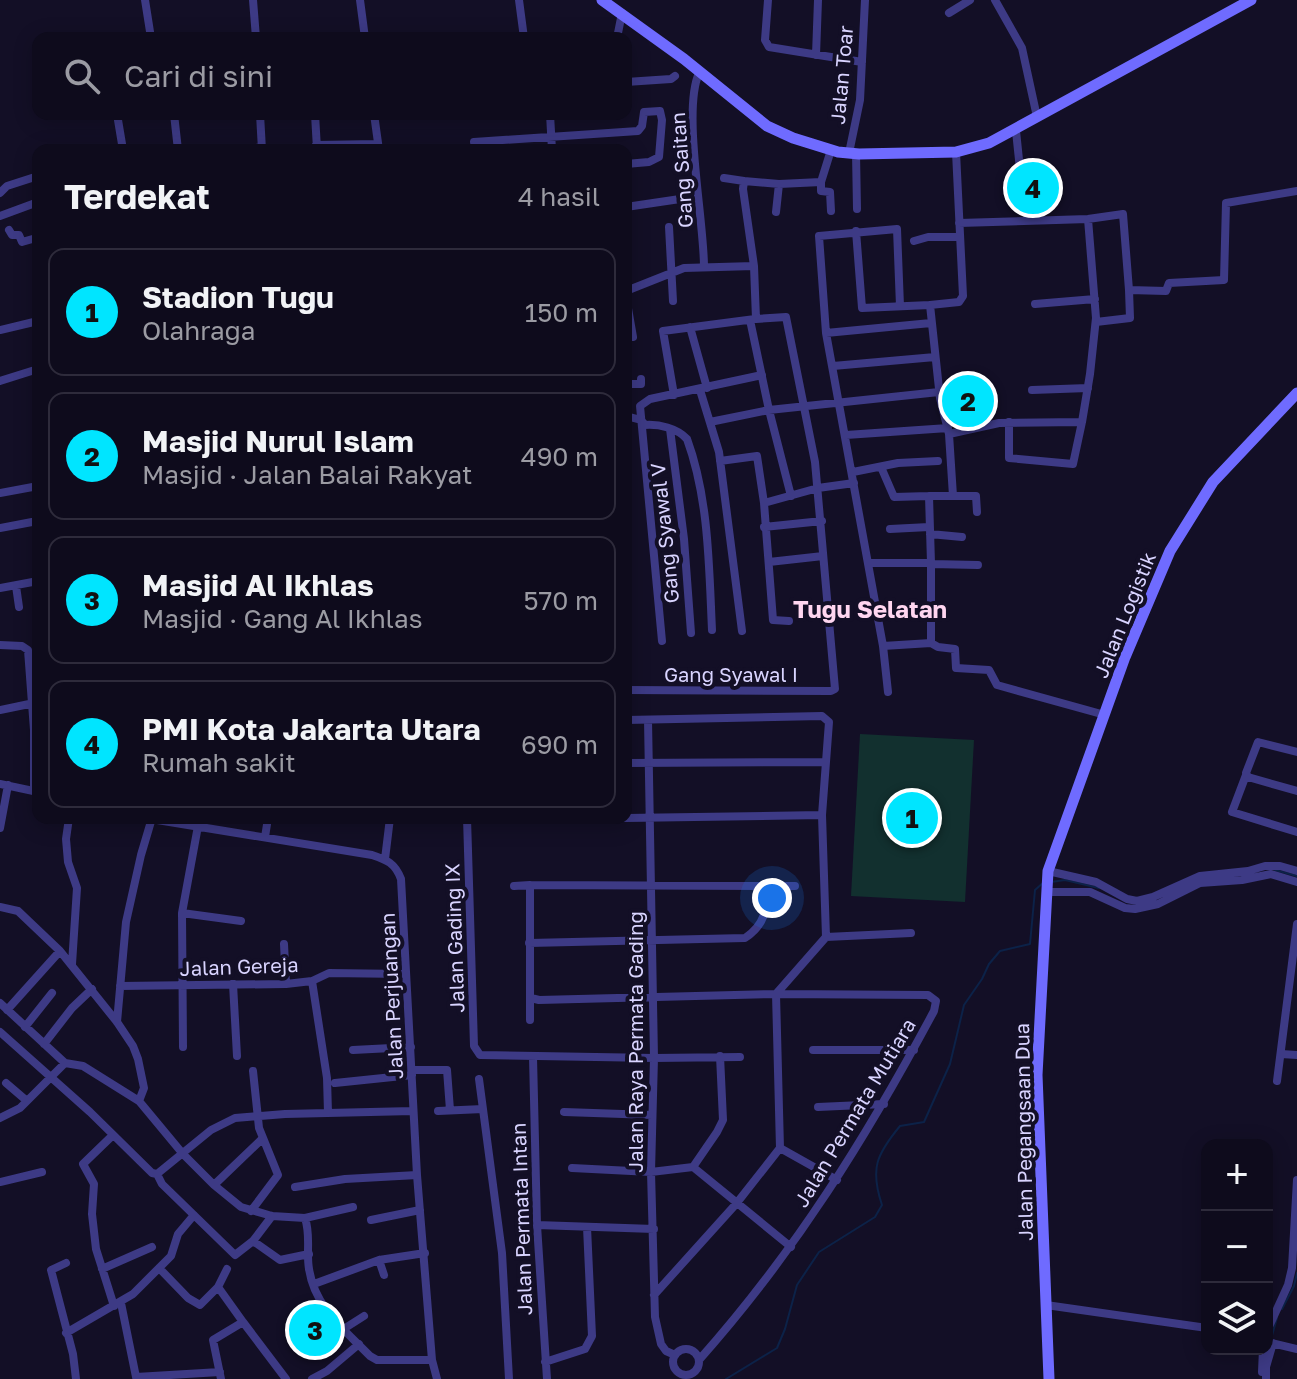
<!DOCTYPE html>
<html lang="id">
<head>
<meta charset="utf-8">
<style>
  :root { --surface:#0e0b1c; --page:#171425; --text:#f1f3f6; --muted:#9b9ba3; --line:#2e2b3b; --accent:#00e5ff }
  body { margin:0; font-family:"Golos Text",sans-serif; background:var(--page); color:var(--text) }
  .controls { position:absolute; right:24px; bottom:24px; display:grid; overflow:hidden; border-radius:16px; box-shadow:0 4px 20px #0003 }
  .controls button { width:72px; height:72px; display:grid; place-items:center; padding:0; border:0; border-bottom:2px solid var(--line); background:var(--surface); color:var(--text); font:40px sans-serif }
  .you { position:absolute; left:772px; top:898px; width:28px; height:28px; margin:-20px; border:6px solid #fff; border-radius:50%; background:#1a73e8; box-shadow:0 0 0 12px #1a73e833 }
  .badge { display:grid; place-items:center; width:52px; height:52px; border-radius:50%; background:var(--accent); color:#111; font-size:26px; font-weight:700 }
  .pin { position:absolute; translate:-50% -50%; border:4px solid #fff; box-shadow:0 2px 8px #0006 }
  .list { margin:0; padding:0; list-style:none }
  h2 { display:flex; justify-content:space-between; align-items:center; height:104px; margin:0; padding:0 32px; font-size:34px }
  h2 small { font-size:26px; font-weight:400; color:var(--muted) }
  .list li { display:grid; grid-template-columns:52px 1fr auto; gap:24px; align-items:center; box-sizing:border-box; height:128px; margin:0 16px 16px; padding:0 16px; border:2px solid var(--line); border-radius:16px }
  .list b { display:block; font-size:30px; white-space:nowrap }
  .list p { margin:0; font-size:26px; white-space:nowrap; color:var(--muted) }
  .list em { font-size:26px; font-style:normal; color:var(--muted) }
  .icon { flex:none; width:44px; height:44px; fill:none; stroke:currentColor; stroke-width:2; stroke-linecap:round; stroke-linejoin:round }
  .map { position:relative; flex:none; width:1297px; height:1379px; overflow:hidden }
  .search { position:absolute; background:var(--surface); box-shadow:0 4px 20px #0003; left:32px; top:32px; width:600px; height:88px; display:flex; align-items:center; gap:20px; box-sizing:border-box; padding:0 28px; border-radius:16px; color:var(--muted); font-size:30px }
  .panel { position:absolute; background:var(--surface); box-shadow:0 4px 20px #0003; left:32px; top:144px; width:600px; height:680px; border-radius:16px }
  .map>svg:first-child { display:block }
  .green { fill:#12302f }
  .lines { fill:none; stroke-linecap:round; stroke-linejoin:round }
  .stream { stroke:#0c2248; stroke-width:2 }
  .minor { stroke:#3d3a85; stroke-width:8 }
  .secondary { stroke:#6f6bff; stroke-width:11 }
  .labels { text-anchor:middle; stroke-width:8; stroke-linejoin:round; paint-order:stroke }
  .street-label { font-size:20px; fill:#d9d4ff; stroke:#130f26 }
  .quarter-label { font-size:24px; font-weight:bold; fill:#ffd6f0; stroke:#130f26 }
</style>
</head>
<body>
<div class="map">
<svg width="1297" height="1379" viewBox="0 0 1297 1379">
  <rect width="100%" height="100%" fill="#130f26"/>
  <path class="green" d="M860,734L974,740L965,902L851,896Z"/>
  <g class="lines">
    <path class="stream" d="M1275,870L1297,876
      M1051,882L1065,880L1099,888
      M1282,1309L1294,1286L1297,1273
      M1271,1339L1277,1318
      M726,1379L777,1348L785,1329L797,1285L819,1252L875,1217L882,1205C870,1169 876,1155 900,1126L924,1122L950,1064L964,1005L982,979L989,964L1000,951L1030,944L1035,890L1044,882"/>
    <path class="minor" d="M145,0L151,38
      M253,0L256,38
      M360,0L365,38
      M519,0L524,38
      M768,0L765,40L769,47L862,62
      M995,0L1022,48L1037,117
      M949,13L970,0
      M617,38L622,13
      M816,55L818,0
      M699,73C682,111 704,219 704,267
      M626,82L671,79L675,76
      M117,114L123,150
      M174,114L178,150
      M260,114L262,150
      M315,114L317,149
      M374,114L379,150
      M550,114L552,150
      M1016,131L1021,179
      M474,142L638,131L642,126L644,112L660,111L662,120L659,157L649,162L626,164
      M316,145L378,144
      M245,150L262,147
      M956,152L963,296L959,302L930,305L940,398L949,434L999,423L1082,422L1090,374L1096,318L1088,219
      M849,153L860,100L865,0
      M856,153L857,209
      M724,178L744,181
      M821,182V191L830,192L831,211
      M0,193L7,186L38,176
      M626,207L680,199
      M776,212L779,184
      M0,216L38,202
      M959,223L1088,219L1123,214L1129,290L1166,291L1169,283L1224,280L1226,203L1297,191
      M669,227L673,301
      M9,230L12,235H19L22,242L36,238L38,246
      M856,231L862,308L930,305
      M914,241L928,237H960
      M626,291L684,268L754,266
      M626,297L633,337
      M1035,304L1095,299
      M750,320L769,410L791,496
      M1096,322L1130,318L1129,290
      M690,327L707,388
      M0,330L38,321
      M826,333L931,323
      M833,366L935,357
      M0,381L38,369
      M626,384H641V379
      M700,390L719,452L742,631
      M1032,390L1088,388
      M674,395L663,331L755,319
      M626,416L641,420L645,425C659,424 677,428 687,439C709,499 709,567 712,630
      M710,422L769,410L939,392
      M1009,422V458L1073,464L1082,422
      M670,429L684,539L691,633
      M846,435L948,428
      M720,461L757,456L764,503L773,620L789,621
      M881,467L894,497L929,496
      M853,472L898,463L938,461
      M0,493L38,486
      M953,496H976L977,512
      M764,503L818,488L854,483
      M764,527L822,521
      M0,528L32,522
      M626,529L628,542
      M890,529L929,527
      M930,534L962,537
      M769,562L823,556
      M868,563H931L929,496H953L949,434
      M931,564L978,565
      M16,586L19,607
      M0,588L38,581
      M662,641L640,406L650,399L762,375
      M931,643L938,647L955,649L956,668L989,670L997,685L1105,715
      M0,645L22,646L28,650L34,730V790
      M883,646L931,643V563
      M626,690L831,691L835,689L815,462L786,317L756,319L754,266L743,189L744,181L779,184L821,182L831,150
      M888,692L883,646L826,333L819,236L897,229L900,306
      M0,710L34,703
      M626,720L822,716L829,722L822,815L826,937L776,994L780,1148L736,1204L654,1295
      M648,720L654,1058L651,1172L655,1317L661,1344L666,1351L675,1355
      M1297,752L1258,742L1246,773L1248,777L1297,791
      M626,763L825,762
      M1246,775L1232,812L1297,832
      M0,784L38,792
      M69,818L66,839L68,862L77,888L72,964
      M145,818L372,855C387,860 395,863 401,879L417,1175L432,1360L437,1379
      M467,818L474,1046L480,1055L654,1058L740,1057
      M626,818L822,815
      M0,828L8,785
      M265,837L268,818
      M385,859L390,818
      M1048,871L1096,882L1127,899L1137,901L1153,897L1200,876L1248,871L1265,866H1280L1297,871
      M514,886L530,885
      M1047,892H1090L1125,908L1135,909L1158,904L1200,883L1242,880L1271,874L1297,882
      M0,907L18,911L60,951L117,1022L133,1046L138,1059L144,1088L139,1101
      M182,913L241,921
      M826,937L911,933
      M529,943L745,938C765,925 767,909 767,887
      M284,944L286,984
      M312,981L327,1078L328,1113
      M233,984L237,1056
      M120,986L286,984L312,981L329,973L405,974
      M531,998L539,1000L776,994L928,995L936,1001L934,1011C866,1138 795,1252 699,1360
      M0,1003L65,1063
      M7,1010L60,951
      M530,1020V885L795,886
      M117,1022L126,922L141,855L152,818
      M25,1027L52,993
      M0,1032L90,1112L152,1173L157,1174L162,1184L235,1255L253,1241L272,1216
      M44,1044L72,1008L92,989
      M183,1047L182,913L198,826
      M353,1050L411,1047
      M813,1050H914
      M1281,1054L1297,1055
      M533,1057L537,1225L547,1379
      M412,1070H447L450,1110
      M479,1079L502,1253L509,1379
      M1277,1081L1297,924
      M6,1083L27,1101
      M335,1083L412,1075
      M818,1107L884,1104
      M438,1111L483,1109
      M564,1112L652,1115
      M0,1118L20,1108L65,1063L83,1066L139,1101L183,1154L214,1185L241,1207L272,1216L305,1218C311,1236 306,1251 309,1269C315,1308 344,1329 370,1356L377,1360H432
      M113,1135L83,1164L94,1184L92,1214L96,1249L114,1306
      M780,1148L837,1180
      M693,1167L791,1247
      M572,1168L651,1172L693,1167L717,1132L723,1120L720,1056
      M157,1174L211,1130L235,1118L285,1114L413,1111
      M0,1182L42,1172
      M214,1185L262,1139
      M295,1187L345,1179L417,1175
      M251,1211L278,1175L259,1128L253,1071
      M305,1218L353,1207
      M371,1220L420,1210
      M537,1225L654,1229
      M253,1241L280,1260L309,1254
      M379,1260L425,1253
      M66,1263L51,1270L73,1354L76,1379
      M159,1268L188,1298L200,1305L218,1287L227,1269
      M102,1269L152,1247
      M314,1284L379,1260L384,1275
      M218,1287L243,1322
      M121,1303L136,1377L220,1372
      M1046,1305L1207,1328
      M342,1330L364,1316
      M1267,1331L1288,1285L1292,1268L1297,1180
      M66,1333L133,1294L171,1256L178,1234L194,1215
      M1267,1342L1297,1349
      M673 1362a13 13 0 1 1 26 0a13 13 0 1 1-26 0Z
      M545,1362L585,1349L592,1336L587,1227
      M1262,1372L1263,1349
      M221,1379L213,1340L243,1322L286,1379
      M312,1379L327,1371L359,1344
      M1266,1379V1367L1273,1343"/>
    <path class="secondary" d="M602,0L684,59L767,126L793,138L838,152L859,154L956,152L989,143L1251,0
      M1049,1379L1037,1075L1048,871L1125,657L1170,551L1213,482L1297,393"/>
  </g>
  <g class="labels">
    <g class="street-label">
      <text transform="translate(842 75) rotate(-85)" y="7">Jalan Toar</text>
      <text transform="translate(682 170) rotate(-94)" y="7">Gang Saitan</text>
      <text transform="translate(665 533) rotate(-96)" y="7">Gang Syawal V</text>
      <text transform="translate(1125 615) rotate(-68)" y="7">Jalan Logistik</text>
      <text x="731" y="682">Gang Syawal I</text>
      <text transform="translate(455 938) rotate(-92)" y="7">Jalan Gading IX</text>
      <text transform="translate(239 967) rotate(-2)" y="7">Jalan Gereja</text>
      <text transform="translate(392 996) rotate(-93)" y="7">Jalan Perjuangan</text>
      <text transform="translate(636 1042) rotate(-90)" y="7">Jalan Raya Permata Gading</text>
      <text transform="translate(855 1113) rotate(-59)" y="7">Jalan Permata Mutiara</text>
      <text transform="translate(1024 1132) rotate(-91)" y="7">Jalan Pegangsaan Dua</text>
      <text transform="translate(522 1219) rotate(-92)" y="7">Jalan Permata Intan</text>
    </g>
    <g class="quarter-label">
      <text x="870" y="618">Tugu Selatan</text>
    </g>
  </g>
</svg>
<div class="controls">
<button>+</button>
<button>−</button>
<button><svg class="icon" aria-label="layers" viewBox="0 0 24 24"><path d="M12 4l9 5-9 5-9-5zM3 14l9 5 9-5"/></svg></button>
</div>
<div class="you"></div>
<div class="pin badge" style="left:912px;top:818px">1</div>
<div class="pin badge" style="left:968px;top:401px">2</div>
<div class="pin badge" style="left:315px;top:1330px">3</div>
<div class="pin badge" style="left:1033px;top:188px">4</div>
<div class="search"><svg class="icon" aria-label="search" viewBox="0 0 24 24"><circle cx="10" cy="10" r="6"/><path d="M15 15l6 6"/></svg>Cari di sini</div>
<section class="panel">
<h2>Terdekat<small>4 hasil</small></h2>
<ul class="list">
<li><span class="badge">1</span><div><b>Stadion Tugu</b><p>Olahraga</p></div><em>150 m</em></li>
<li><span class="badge">2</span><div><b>Masjid Nurul Islam</b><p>Masjid · Jalan Balai Rakyat</p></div><em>490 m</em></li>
<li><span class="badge">3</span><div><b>Masjid Al Ikhlas</b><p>Masjid · Gang Al Ikhlas</p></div><em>570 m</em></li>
<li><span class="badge">4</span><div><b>PMI Kota Jakarta Utara</b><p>Rumah sakit</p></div><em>690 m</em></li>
</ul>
</section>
</div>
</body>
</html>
